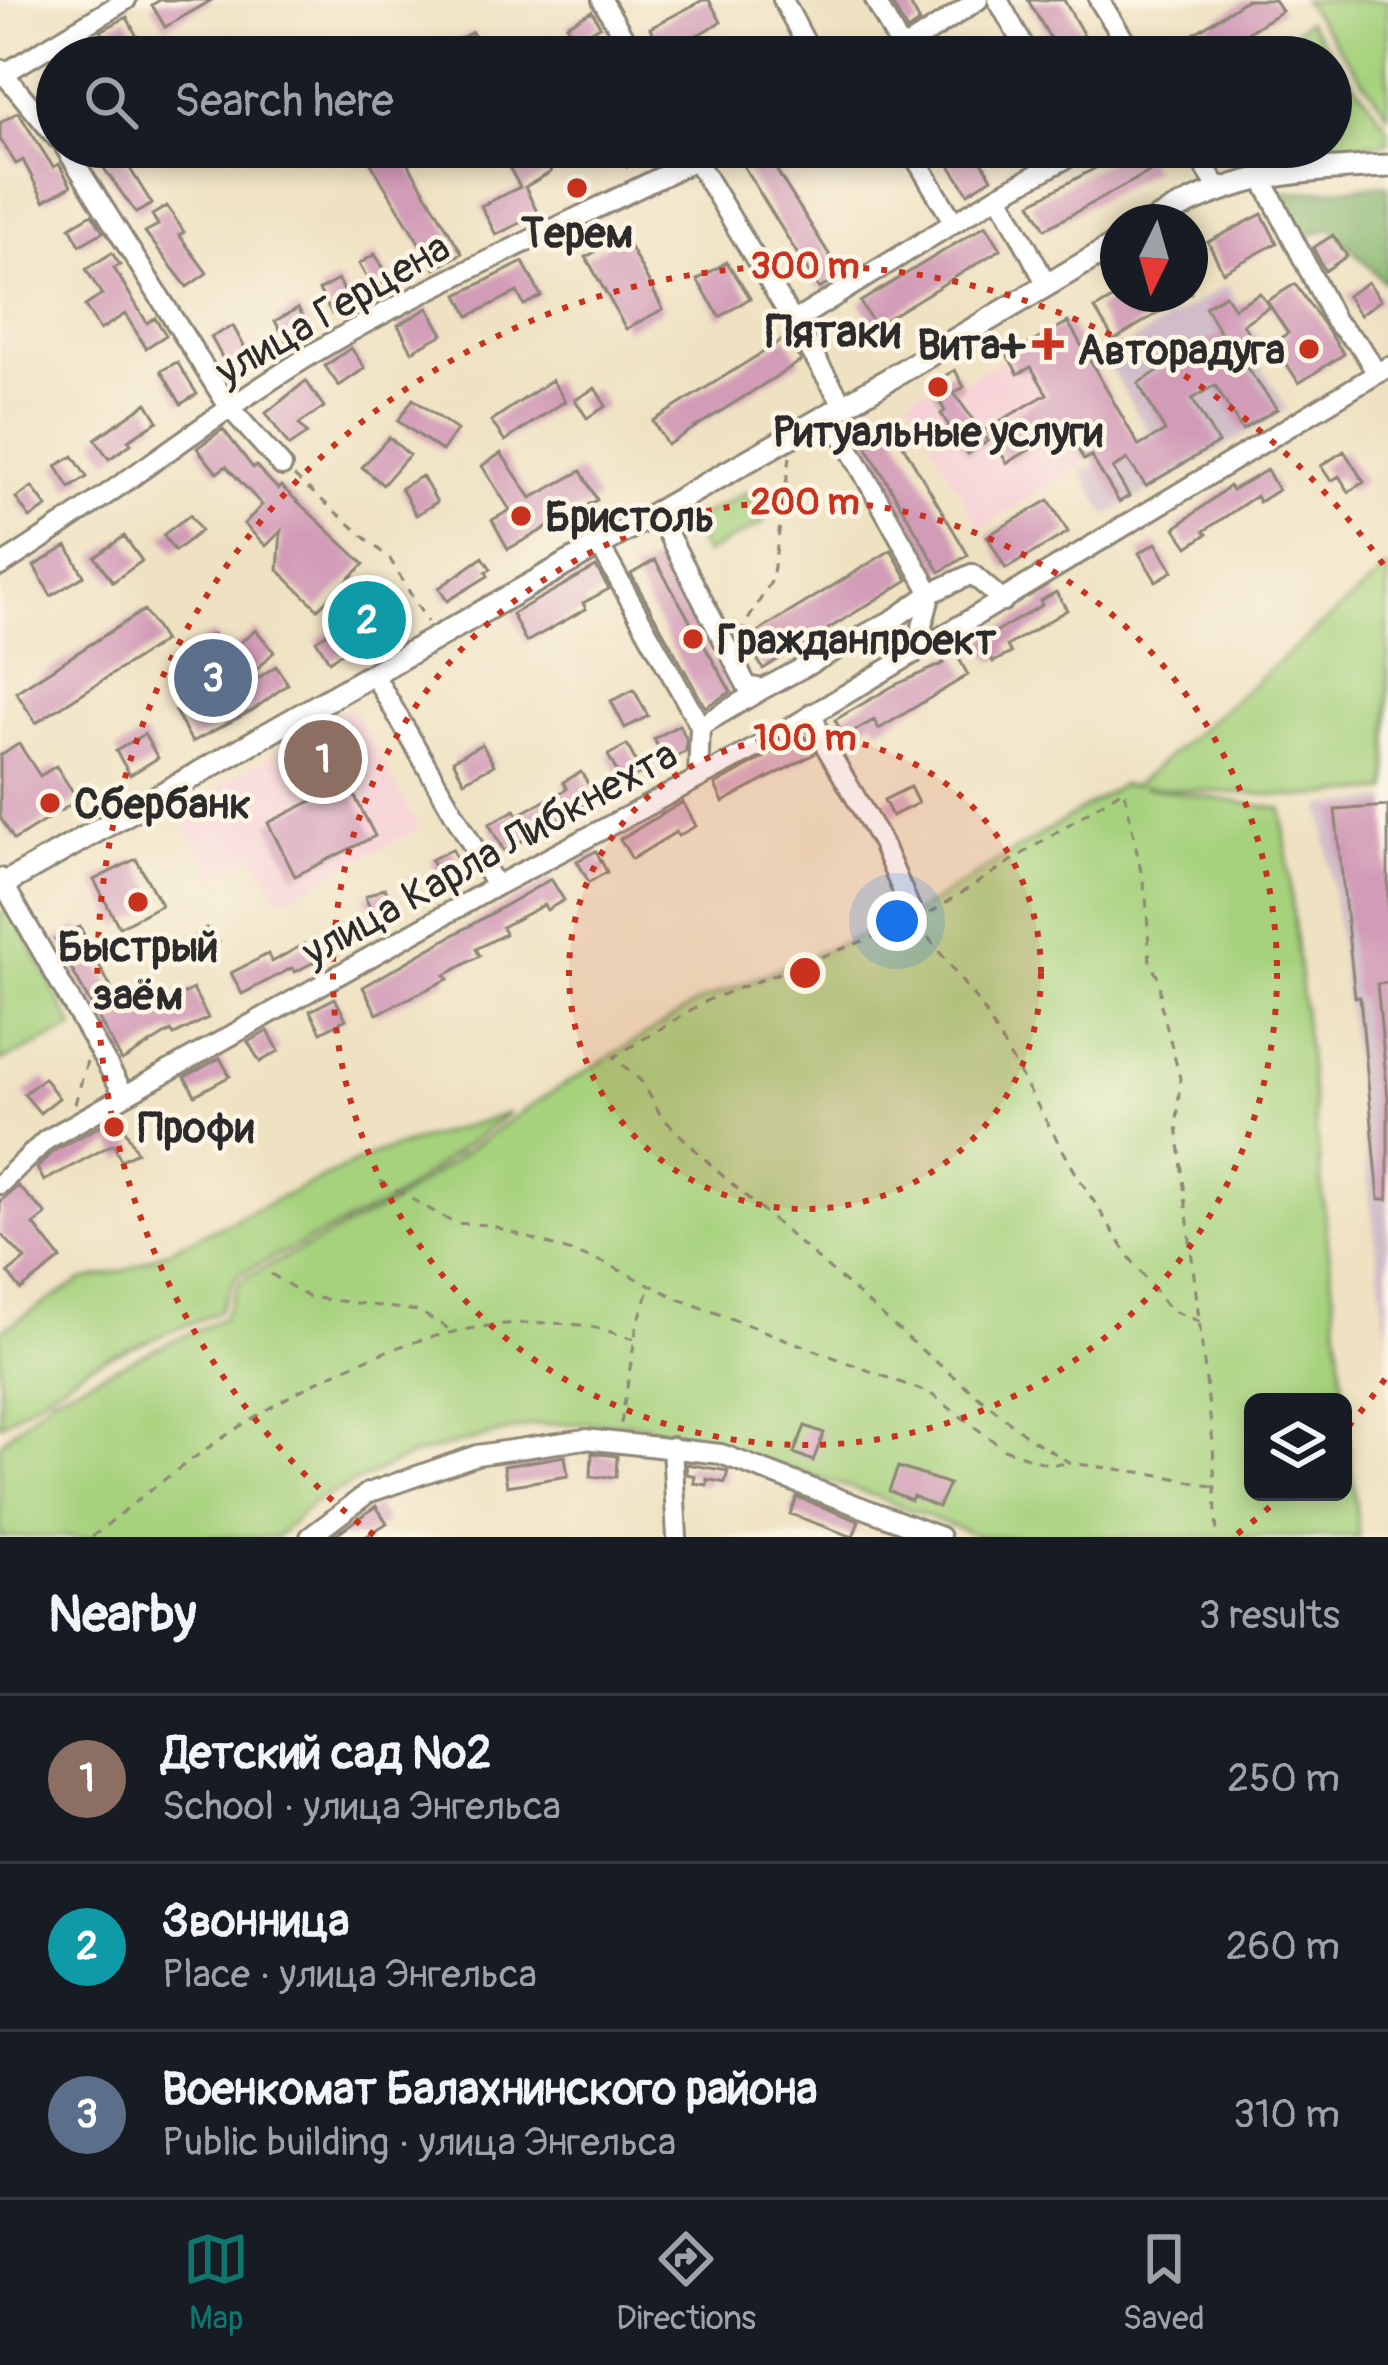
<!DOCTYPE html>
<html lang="en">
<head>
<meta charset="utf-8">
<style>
  :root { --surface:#171b24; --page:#20242c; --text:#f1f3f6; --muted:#9ea1a6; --line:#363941; --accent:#0f766e }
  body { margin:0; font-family:Pangolin,sans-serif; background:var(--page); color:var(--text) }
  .controls { position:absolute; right:36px; bottom:36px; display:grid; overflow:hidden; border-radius:18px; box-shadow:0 6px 18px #0003 }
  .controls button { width:108px; height:108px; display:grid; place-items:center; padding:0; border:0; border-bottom:3px solid var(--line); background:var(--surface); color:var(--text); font:60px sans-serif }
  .compass { position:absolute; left:1100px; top:204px; width:108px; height:108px; border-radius:50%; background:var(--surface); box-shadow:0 6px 18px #0003; rotate:185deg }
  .you { position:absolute; left:897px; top:921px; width:42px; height:42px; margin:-30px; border:9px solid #fff; border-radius:50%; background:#1a73e8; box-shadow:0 0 0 18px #1a73e833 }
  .badge { display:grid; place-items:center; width:78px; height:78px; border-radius:50%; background:var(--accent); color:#fff; font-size:39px; font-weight:700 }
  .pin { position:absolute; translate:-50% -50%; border:6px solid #fff; box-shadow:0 3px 12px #0006 }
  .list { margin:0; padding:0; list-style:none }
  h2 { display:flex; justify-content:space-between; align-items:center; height:156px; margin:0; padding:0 48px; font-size:51px }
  h2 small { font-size:39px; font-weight:400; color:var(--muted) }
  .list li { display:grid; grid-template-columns:78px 1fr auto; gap:36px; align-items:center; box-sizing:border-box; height:168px; padding:0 48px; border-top:3px solid var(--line) }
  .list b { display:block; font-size:45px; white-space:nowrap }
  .list p { margin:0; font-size:39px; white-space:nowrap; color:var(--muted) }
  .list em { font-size:39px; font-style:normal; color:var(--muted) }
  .icon { flex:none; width:66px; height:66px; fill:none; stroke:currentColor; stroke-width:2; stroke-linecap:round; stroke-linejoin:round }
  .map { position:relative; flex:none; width:1388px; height:1537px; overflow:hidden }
  .search { position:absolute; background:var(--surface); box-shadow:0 6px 18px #0003; left:36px; right:36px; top:36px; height:132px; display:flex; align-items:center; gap:30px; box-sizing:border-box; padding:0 42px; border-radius:66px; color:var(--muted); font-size:45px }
  .sheet { height:660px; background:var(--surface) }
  nav { display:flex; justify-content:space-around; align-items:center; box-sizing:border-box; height:168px; border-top:3px solid var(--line); background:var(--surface); font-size:33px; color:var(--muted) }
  nav a { display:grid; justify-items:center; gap:6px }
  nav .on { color:var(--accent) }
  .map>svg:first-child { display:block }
  .built { fill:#f6cfd7 }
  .industrial { fill:#d1bdc9 }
  .green { fill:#a6d17d; stroke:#687e54; stroke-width:3; fill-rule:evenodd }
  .forest { fill:#84b36c; stroke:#586f4c; stroke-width:3 }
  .building { fill:#d29bb7 }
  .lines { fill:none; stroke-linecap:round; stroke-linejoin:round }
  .minor-casing { stroke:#8d8676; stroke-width:24 }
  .major-casing { stroke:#8d8676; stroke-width:27 }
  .path { stroke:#8d8676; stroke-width:3; stroke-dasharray:9 9; stroke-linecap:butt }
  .minor { stroke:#fff; stroke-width:18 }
  .major { stroke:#fff; stroke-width:21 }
  .ring { fill:none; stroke:#c8321e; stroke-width:6; stroke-dasharray:6 12 }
  .poi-dot { fill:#c8321e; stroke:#fcf5e5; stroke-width:4.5 }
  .labels { text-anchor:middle; stroke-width:9; stroke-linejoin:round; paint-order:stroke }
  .poi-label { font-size:42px; font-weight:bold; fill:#2b2b2b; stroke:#fcf5e5; text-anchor:start }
  .street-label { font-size:42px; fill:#2b2b2b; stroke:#fcf5e5 }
  .neighbourhood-label { font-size:45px; font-weight:bold; fill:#2b2b2b; stroke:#fcf5e5 }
  .centre { fill:#c8321e; stroke:#fcf5e5; stroke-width:6 }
  .ring-label { font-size:36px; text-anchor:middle; font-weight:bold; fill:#c8321e; stroke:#fcf5e5; stroke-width:9; stroke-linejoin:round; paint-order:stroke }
</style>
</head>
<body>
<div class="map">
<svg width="1388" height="1537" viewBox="0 0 1388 1537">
  <rect width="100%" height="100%" fill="#fcf5e5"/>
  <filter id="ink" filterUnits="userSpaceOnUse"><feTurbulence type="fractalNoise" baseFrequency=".00833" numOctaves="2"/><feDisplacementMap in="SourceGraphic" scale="24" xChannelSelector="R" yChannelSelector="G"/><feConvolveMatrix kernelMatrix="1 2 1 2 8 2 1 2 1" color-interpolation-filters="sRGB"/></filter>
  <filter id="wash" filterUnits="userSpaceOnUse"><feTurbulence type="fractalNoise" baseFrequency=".004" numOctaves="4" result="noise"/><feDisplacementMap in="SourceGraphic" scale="48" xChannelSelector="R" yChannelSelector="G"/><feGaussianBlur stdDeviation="2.7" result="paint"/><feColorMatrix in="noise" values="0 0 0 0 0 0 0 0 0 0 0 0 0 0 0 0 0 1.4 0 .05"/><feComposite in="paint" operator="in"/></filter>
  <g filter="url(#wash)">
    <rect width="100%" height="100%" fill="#efe2c2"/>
    <path class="built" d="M1008,356L1031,367L1085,464L979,529L909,398L926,386L940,404L967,388L964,381Z
      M352,706L419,828L280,901L255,855L215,877L177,812Z"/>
    <path class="industrial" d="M1227,285L1263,348L1254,355L1287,409L1107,516L1082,473L1149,433L1104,358Z
      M1388,800V1345L1322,806Z"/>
    <path class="green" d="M1303,0H1388V114Z
      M1307,21L1388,127V142L1331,146V57H1260Z
      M747,492L764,523L705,554L689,522Z
      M1388,568V790L1299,797L1142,787L1282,809L1359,1537H981L858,1490L633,1422L533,1425L413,1455L314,1502L277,1537H0V1443L53,1396L223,1318L241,1280L390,1205L533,1104L700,1001L913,914L1121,785L1134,786ZM1253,1402H1343V1492H1253Z
      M11,908L74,1028L0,1062V913Z
      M509,1113L389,1202L237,1275L218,1312L89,1365L0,1425V1331L82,1280L124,1271L376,1153Z"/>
    <path class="forest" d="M1388,185V280L1383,281L1331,228L1305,237L1278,193Z"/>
    <g id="blocks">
      <path class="building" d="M160,0H212L165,27L152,5Z
        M703,0H709L721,22L664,53L650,28Z
        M890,0H908L920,22L907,31Z
        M1028,0H1064L1096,57H1061Z
        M1246,0H1274L1282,11L1208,57H1198L1186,39Z
        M592,11L600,26L576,40L567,25Z
        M127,17L137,37L110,50L101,31Z
        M472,32L486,57H446L442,49Z
        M18,112L53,167L59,164L71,186L44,201L23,160L16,164L0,139V123Z
        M361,147H398L462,253L435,269Z
        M498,147H537L551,172L525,187L538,214L496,235L481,206L520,187Z
        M614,147H660L627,167Z
        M748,147H762L842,275L819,289L736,154Z
        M938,147H973L992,178L968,193Z
        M1134,147H1141L1153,170L1045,229L1031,203Z
        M119,151L152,204L136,213L101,164Z
        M167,206L184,232L179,235L207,273L187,287L145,232L158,225L152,215Z
        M92,214L103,232L80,245L70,227Z
        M1262,214L1277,243L1223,272L1208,242Z
        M986,225L1001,249L875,326L860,302Z
        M1333,235L1347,256L1325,271L1313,248Z
        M624,236L663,309L626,329L586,257Z
        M112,253L120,265L114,268L147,323L155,318L166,335L146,348L125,314L100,330L85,306L102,295L86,269Z
        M375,254L390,279L373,289L359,264Z
        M523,262L541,296L524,305L517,292L469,316L458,295Z
        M727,262L750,298L720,317L697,280Z
        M338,280L351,303L332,314L319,290Z
        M1368,282L1381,300L1360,315L1347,296Z
        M1295,284L1344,354L1299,383L1273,343L1288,333L1267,301Z
        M1260,293L1269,307L1243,324L1256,346L1238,356L1277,409L1242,430L1215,385L1192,399L1218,443L1146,486L1127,459L1113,469L1129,496L1119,502L1091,456L1084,460L1066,428L1007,463L986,429L1047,394L1031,367L1018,374L1008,356L1068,322L1139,446L1165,431L1138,383L1221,334L1205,307L1225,295L1234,308Z
        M1121,294H1189L1114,340L1095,309Z
        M298,308L311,330L288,343L275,321Z
        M428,308L443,334L412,351L398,325Z
        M233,326L252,361L230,372L211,337Z
        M787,337L801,361L667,445L653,421Z
        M351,348L365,368L339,386L325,366Z
        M177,362L197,394L181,404L161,371Z
        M955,370L964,387L954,393L988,441L968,454L941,414L945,411L930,384Z
        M552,380L565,401L505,441L491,421Z
        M306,381L324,407L299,424L307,434L289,446L266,413Z
        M595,388L606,406L587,418L575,400Z
        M413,399L457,430L442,451L398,421Z
        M147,403L158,421L128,440L131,444L109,459L95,439Z
        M890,423L968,555L940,572L862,439Z
        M223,429L253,468L256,466L278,489L281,486L364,564L318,609L278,570L281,531L266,546L244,524L262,505L226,466L217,473L197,448Z
        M389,437L409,455L383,485L362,467Z
        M1344,451L1364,482L1349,492L1339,476L1331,481L1321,466Z
        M501,453L531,498L581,471L597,500L508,549L492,520L510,510L482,466Z
        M73,456L87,477L70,488L56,466Z
        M1267,470L1278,490L1259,502L1256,496L1204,531L1207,534L1188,547L1175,528L1229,486L1232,490Z
        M422,476L437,502L416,515L401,488Z
        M32,487L47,507L30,518L16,498Z
        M1049,500L1068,532L1006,569L987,536Z
        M190,515L201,531L175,551L163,535Z
        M124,536L142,561L113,582L95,557Z
        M1156,543L1173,571L1156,581L1139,553Z
        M67,546L84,576L51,596L34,566Z
        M891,550L908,580L763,669L746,639Z
        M483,557L491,569L486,572L488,576L447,601L439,588Z
        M655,560L731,692L705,707L631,574Z
        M596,567L609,589L583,603L586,609L526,642L512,614Z
        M1056,592L1067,610L1007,646L1011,653L993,662L980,641L1042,605L1040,601Z
        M144,610L164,641L36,723L16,692Z
        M334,629L347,649L329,661L316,640Z
        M256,630L274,652L254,672L258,678L276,666L288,684L253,710L192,742L175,711L201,697L177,653L213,634L224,655Z
        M956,653L968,675L879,729L874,720L844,737L835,720L893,686L944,663L942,660Z
        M634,690L648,716L625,728L611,701Z
        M679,725L686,738V751L666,762L654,739Z
        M144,734L158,758L130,775L116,751Z
        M804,735L814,754L723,802L715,785Z
        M19,744L40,776L56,766L78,800L14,840L0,817V755Z
        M482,744L494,765L464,781L453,760Z
        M627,745L642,773L623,783L608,755Z
        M581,772L596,798L504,851L489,824L515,810L518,815L567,789L563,782Z
        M348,783L375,836L295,876L268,823Z
        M910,787L918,803L892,816L884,800Z
        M683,802L696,826L678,836L676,832L632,859L620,839Z
        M1388,806V983L1377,984L1388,1099V1199H1379L1360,997H1355L1335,810Z
        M452,849L463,872L442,882L431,860Z
        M596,851L607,872L589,882L577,861Z
        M136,859L161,905L119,927L94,880Z
        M551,879L564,900L547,910L544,905L502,927L505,934L476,949L480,956L445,975L448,979L377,1014L363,987Z
        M385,888L396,912L376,921L365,897Z
        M80,927L117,1000L125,994L139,1017L193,989L208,1018L174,1035L171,1031L122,1061L55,939Z
        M206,928L219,942L201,959L188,944Z
        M304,944L314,962L295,972L292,968L242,994L231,973L268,954L272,962Z
        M335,998L346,1019L321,1032L310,1011Z
        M268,1031L279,1051L260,1062L248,1042Z
        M220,1058L230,1076L195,1095L185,1077Z
        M44,1078L59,1098L40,1113L24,1094Z
        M118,1116L137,1152L121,1160L113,1144L44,1181L37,1168L52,1152Z
        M18,1186L46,1214L34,1225L61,1259L21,1290L8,1273L25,1259L0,1233V1201Z
        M805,1426L824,1433L813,1461L794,1453Z
        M592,1453L617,1456L616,1477H591Z
        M565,1456L568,1476L507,1486L504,1466Z
        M686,1464L728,1471L725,1483L707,1479V1485L694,1483L695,1476L687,1474Z
        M898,1467L949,1484L938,1507L913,1496L911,1500L889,1491Z
        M797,1497L859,1521L853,1537L790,1514Z
        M376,1506L387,1523L365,1537H332Z"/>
    </g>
  </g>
  <g filter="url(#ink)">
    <use href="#blocks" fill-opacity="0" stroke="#8d8676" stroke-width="3"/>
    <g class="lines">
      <g class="minor-casing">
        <path id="minor" d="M602,0L635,57
          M783,0L813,57
          M875,0L902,50
          M998,0L1030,57
          M1099,0L1135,57
          M891,57L978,0
          M0,69L57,138
          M0,76L126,0
          M65,147L229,407L282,466
          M688,147L844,406
          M909,147L954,223
          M1192,147L1219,189
          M1264,175L1266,186L1335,321L1361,347L1377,374
          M999,195L1047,285
          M793,322L999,195L1087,147
          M657,513L747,686L763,689L894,619L931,593L830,414
          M600,546L700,726
          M0,566C127,487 242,389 375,318C488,257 606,206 721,147
          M915,653L931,593L972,574L1003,601
          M374,675L496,886
          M812,713L822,740L882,843L916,922
          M698,778L700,726L763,689
          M0,878L124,1094
          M0,1184L46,1140L496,886L765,743L1388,367
          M672,1447L677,1537
          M310,1537L368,1493L477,1455L585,1439L721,1454L940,1537"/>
      </g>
      <g class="major-casing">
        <path id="major" d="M1153,222C1236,173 1294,171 1388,166
          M0,886L830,414L1118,243"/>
      </g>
      <path class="path" d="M1224,161L1280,155
        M294,476L390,559L427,622
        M739,635L772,580L790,457
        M930,913L1124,789L1146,896L1150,963L1159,979L1161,1005L1180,1078L1177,1125L1213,1443L1217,1537
        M897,928L708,1000L614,1057L643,1083L661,1116L716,1170L924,1352L1028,1437L1070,1463L1161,1475L1215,1487
        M928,937L983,1009L1077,1175L1130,1258L1170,1310L1201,1322
        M75,1104L87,1061
        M380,1181L454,1223L490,1225L605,1263L679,1299L931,1394L1004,1449L1047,1464H1068
        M271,1274L308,1297L418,1311L454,1332
        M621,1424L637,1325L650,1287
        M92,1537C228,1425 394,1305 580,1325C598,1327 616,1334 634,1339"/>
      <use href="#minor" class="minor"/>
      <use href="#major" class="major"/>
    </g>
  </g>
  <circle cx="805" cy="973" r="236" fill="#c8321e" fill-opacity=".12"/>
  <g class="ring">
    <circle cx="805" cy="973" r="236"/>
    <circle cx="805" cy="973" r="472"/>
    <path d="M1385 1379A708 708 0 0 1 1343 1433M1283 1495A708 708 0 0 1 1236 1535M374 1535A708 708 0 1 1 1385 567"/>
  </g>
  <g class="poi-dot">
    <circle cx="577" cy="188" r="12"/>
    <path d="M1042 326h12v12h12v12h-12v12h-12v-12h-12v-12h12z"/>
    <circle cx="1309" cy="349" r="12"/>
    <circle cx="938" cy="387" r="12"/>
    <circle cx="521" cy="516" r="12"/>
    <circle cx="693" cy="639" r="12"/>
    <circle cx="50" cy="803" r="12"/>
    <circle cx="138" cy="902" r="12"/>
    <circle cx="114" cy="1127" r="12"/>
  </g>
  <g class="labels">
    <g class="poi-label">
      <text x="577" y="247" text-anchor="middle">Терем</text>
      <text x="1024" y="359" text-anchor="end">Вита+</text>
      <text x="1285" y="364" text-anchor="end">Авторадуга</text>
      <text x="938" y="446" text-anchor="middle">Ритуальные услуги</text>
      <text x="545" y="531">Бристоль</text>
      <text x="717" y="654">Гражданпроект</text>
      <text x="74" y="818">Сбербанк</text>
      <text x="138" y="961" text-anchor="middle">Быстрый<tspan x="138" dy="48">заём</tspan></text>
      <text x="138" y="1142">Профи</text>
    </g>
    <g class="street-label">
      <text transform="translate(332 308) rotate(-30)" y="15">улица Герцена</text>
      <text transform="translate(489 852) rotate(-29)" y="15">улица Карла Либкнехта</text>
    </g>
    <g class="neighbourhood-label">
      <text x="833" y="347">Пятаки</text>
    </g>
  </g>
  <circle cx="805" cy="973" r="18" class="centre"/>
  <g class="ring-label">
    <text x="805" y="278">300 m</text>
    <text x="805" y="514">200 m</text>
    <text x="805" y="750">100 m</text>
  </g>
</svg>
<div class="controls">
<button><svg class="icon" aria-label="layers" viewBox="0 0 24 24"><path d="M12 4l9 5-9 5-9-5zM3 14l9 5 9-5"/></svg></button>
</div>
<svg class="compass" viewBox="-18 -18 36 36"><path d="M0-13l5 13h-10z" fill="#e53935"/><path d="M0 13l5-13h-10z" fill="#9ea1a6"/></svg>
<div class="you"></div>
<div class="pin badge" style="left:323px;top:759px;background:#8d6e63">1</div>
<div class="pin badge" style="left:367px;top:620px;background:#0f9aa8">2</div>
<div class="pin badge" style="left:213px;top:678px;background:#5c6f8a">3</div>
<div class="search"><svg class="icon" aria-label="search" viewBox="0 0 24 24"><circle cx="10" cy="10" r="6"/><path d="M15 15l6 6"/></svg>Search here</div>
</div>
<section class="sheet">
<h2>Nearby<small>3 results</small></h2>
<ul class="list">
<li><span class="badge" style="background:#8d6e63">1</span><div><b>Детский сад №2</b><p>School · улица Энгельса</p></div><em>250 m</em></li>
<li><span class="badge" style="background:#0f9aa8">2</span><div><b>Звонница</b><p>Place · улица Энгельса</p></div><em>260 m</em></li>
<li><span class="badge" style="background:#5c6f8a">3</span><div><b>Военкомат Балахнинского района</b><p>Public building · улица Энгельса</p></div><em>310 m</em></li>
</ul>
</section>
<nav>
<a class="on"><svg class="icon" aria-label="map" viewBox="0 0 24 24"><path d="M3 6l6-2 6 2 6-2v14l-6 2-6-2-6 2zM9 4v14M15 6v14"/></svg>Map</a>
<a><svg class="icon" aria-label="directions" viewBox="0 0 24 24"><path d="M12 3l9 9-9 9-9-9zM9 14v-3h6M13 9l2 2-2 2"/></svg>Directions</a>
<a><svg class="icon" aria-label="saved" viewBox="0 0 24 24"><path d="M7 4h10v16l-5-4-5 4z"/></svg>Saved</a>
</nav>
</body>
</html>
